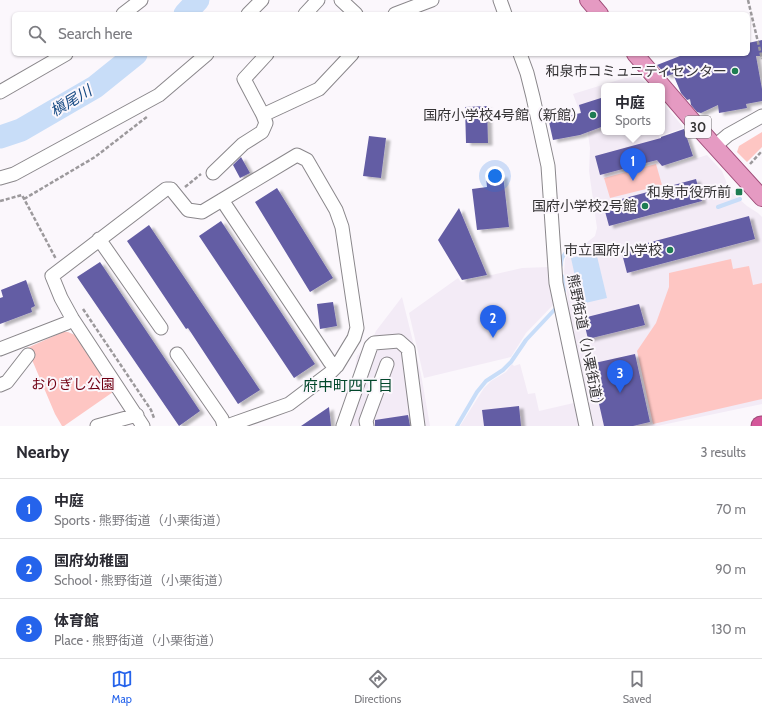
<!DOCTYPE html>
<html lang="en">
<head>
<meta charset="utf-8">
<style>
  :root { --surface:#fff; --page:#f2f2f3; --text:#2b2b33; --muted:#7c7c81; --line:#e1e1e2; --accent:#2563eb }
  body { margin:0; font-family:Cabin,"Noto Sans JP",sans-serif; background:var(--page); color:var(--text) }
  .you { position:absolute; left:495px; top:176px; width:14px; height:14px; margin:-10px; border:3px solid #fff; border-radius:50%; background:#1a73e8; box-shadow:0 0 0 6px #1a73e833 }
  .badge { display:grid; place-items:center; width:26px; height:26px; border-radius:50%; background:var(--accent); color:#fff; font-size:13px; font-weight:700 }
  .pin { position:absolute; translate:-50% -33px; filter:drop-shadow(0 1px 2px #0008) }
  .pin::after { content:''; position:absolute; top:21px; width:14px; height:12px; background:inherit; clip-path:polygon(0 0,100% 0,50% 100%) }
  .popup { position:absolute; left:601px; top:83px; width:64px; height:52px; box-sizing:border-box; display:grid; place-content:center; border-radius:6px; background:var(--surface); filter:drop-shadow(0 1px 3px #0005); font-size:13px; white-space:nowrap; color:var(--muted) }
  .popup b { font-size:15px; color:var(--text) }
  .popup::after { content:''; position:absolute; left:50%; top:100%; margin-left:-8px; border:8px solid transparent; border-top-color:var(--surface) }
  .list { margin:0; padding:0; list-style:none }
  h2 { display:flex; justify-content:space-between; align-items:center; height:52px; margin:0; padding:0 16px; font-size:17px }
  h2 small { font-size:13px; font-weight:400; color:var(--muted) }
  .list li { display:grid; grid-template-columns:26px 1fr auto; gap:12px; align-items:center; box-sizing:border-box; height:60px; padding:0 16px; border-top:1px solid var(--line) }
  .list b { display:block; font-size:15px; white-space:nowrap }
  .list p { margin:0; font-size:13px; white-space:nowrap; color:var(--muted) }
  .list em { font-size:13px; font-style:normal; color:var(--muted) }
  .icon { flex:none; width:22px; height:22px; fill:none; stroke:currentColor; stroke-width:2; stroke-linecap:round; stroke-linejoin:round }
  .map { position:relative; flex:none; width:762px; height:426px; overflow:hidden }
  .search { position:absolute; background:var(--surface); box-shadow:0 1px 3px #0004; left:12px; right:12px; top:12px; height:44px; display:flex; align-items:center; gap:10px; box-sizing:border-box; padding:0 14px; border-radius:6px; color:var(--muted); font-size:15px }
  .sheet { height:232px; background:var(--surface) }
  nav { display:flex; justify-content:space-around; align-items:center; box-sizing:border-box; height:56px; border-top:1px solid var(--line); background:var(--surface); font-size:11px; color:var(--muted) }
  nav a { display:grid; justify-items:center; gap:2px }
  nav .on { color:var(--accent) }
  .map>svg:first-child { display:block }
  .built { fill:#f3ebf6 }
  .green { fill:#fec6c3 }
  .water { fill:#c8ddf8 }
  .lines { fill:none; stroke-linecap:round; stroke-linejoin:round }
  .stream { stroke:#c8ddf8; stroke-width:4 }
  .river { stroke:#c8ddf8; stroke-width:23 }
  .building { fill:#645da4; filter:url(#shadow) }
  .minor-casing { stroke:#8a878b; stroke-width:15 }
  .major-casing { stroke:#9d4b77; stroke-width:18 }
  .highway-casing { stroke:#9d4b77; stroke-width:21 }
  .path { stroke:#9c999c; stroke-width:2.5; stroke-dasharray:4 2; stroke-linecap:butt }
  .minor { stroke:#fff; stroke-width:13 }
  .major { stroke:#e59ac2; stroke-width:16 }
  .highway { stroke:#d4579a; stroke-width:19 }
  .poi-dot { fill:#1e7c52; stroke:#fbf7fc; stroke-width:1.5 }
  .labels { text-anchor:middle; stroke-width:4; stroke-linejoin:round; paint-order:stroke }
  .shield { fill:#fbf7fc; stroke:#716e71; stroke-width:1 }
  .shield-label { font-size:13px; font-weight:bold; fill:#363436 }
  .poi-label { font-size:14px; fill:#363436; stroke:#fbf7fc; text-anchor:end }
  .street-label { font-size:14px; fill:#363436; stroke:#fbf7fc }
  .park-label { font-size:14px; fill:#700013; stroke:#fbf7fc }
  .water-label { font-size:15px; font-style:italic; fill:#154983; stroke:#fbf7fc }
  .neighbourhood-label { font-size:15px; fill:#02472b; stroke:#fbf7fc }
</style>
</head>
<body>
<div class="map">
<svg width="762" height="426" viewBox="0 0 762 426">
  <defs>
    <filter id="shadow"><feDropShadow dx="4.5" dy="2.5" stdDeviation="1" flood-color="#0004"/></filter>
  </defs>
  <rect width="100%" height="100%" fill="#fbf7fc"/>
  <path class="built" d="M638,74L648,86H604V132H662V102L684,128L659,136L669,167L707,155L722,171L730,191L747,206L758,213L762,217V404L657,426H591L566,306L568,301L564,272L565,259L570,252L587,248L586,243L595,236L597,228L589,171L590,148L588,134L573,94Z
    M549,267L555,303L526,333L511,357L424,378L409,313L458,278L461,282L522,268Z
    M402,297L421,374L430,426H340L352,386L357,356L373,338L376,331Z
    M512,364L514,366L520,364L528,394L535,393L539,411L578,402L582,426H460L484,388L491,381L506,372Z"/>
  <path class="green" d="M762,132V147L747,162L737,152L739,146Z
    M656,164L662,185L610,198L604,178Z
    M731,259L733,269L749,266L753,285L762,283V399L653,424L637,351L656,323L669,287V273Z
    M63,332H68L75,335L113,392L64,426H62L55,414L27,348Z"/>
  <path class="water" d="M596,252L607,298L581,304L571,258Z"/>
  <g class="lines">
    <path class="stream" d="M718,207L740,199
      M561,265C561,249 575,248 587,245
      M562,276L564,291
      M457,426L477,392L486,381L503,370L511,362L526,340L557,307"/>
    <path class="river" d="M185,14L198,0
      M0,137L21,130L95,87L136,54"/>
  </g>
  <path class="building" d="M762,40V56H756L762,89V101L746,104L747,108L719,113L718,105L701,113L697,112L691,105L690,99L687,100L681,93L673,74L667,76L657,65L685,54H748V43Z
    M604,97V126L580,135L553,140L547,113L560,110L562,117L581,113L579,105Z
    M487,106L488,143H466L465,107Z
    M684,129L693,156L662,166L657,160L600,175L595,156L661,138V137Z
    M369,136L386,138L381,178L363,176Z
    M241,157L250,173L240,178L233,165Z
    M503,175L509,227L477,230L472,189L487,187L486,177Z
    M696,179L702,201L609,226L603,204Z
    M277,188L333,278L310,292L255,202Z
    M459,208L487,275L462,280L438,240Z
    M749,216L755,239L627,273L621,250Z
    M221,221L315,364L294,378L199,236Z
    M149,225L260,390L238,404L188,328L186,329L127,241Z
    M100,262L200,411L179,426L77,277Z
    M26,280L35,306L31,308L32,312L0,324V298L3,297L1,290Z
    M333,302L337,326L320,329L317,304Z
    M639,304L645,325L588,339L583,318Z
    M635,354L650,422L633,426H604L590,364Z
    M519,406L521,426H484L482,410Z
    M329,407L331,426H301Z
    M408,415L410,426H375V420Z"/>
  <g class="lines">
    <g class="minor-casing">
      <path id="minor" d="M341,0L356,14
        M500,0L505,14
        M123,14L141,0
        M248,14L262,0
        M305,14L318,0
        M395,14L432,0
        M267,54L244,79L263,115L319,89L352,54
        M520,54L527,73L533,97L548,166L556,283L586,426
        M0,92L66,54
        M715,146L728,135L762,116
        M213,173L243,144L262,132L266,123L263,115
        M0,178L14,174L159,95L207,54
        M222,200L330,362L337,366
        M99,239L161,328
        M72,318L61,298L52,276L166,189H171L188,210L202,212L297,155L307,160L336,210L342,227L357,328L354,338L337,366L330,373L289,404L227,426
        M0,349L67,323L72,318L143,426
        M177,354L222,419L224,426
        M0,385L7,382L28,355
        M97,426L137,415
        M343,426L371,346L374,343L399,341L408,349L418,426
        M367,426L366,421L387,364"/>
    </g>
    <g class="major-casing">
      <path id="major" d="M588,0L600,14
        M635,54L703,133L762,198"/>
    </g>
    <g class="highway-casing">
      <path id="highway" d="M761,426H762"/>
    </g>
    <path class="path" d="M748,0L762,59
      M750,164L762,151
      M185,187L201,174
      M24,199L95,157L148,116
      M0,201L22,195L56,259
      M83,309L151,410L154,418"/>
    <use href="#minor" class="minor"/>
    <use href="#major" class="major"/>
    <use href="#highway" class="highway"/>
  </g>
  <g class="poi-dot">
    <circle cx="735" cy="71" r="4"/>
    <circle cx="593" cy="115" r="4"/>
    <rect x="735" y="188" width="8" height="8" rx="2"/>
    <circle cx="645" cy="206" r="4"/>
    <circle cx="670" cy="250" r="4"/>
  </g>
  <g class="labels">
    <rect class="shield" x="685" y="116" width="26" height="22" rx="3"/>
    <g class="shield-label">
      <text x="698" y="132">30</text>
    </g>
    <g class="poi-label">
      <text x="727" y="76">和泉市コミュニティセンター</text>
      <text x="585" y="120">国府小学校4号館（新館）</text>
      <text x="731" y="197">和泉市役所前</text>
      <text x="637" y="211">国府小学校2号館</text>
      <text x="662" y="255">市立国府小学校</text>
    </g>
    <g class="street-label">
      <text transform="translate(586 343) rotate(79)" y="5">熊野街道（小栗街道）</text>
    </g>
    <g class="park-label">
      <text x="73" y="389">おりぎし公園</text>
    </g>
    <g class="water-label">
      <text transform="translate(71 101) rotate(-31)" y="5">槇尾川</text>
    </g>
    <g class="neighbourhood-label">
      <text x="348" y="391">府中町四丁目</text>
    </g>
  </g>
</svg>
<div class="you"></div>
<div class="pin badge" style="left:633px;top:181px">1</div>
<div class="popup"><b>中庭</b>Sports</div>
<div class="pin badge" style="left:493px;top:338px">2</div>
<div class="pin badge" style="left:620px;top:393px">3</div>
<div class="search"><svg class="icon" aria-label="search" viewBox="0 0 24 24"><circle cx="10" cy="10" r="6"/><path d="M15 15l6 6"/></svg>Search here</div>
</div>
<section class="sheet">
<h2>Nearby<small>3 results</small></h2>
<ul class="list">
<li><span class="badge">1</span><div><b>中庭</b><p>Sports · 熊野街道（小栗街道）</p></div><em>70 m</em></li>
<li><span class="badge">2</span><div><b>国府幼稚園</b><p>School · 熊野街道（小栗街道）</p></div><em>90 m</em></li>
<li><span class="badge">3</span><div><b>体育館</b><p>Place · 熊野街道（小栗街道）</p></div><em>130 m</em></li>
</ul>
</section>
<nav>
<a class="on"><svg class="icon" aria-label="map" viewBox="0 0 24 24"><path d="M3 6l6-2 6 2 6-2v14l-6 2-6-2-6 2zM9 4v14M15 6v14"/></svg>Map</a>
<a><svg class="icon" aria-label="directions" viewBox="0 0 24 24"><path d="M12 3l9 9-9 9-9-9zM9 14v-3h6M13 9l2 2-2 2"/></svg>Directions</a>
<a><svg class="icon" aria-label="saved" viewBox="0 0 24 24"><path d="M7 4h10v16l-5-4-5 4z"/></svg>Saved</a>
</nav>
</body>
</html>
